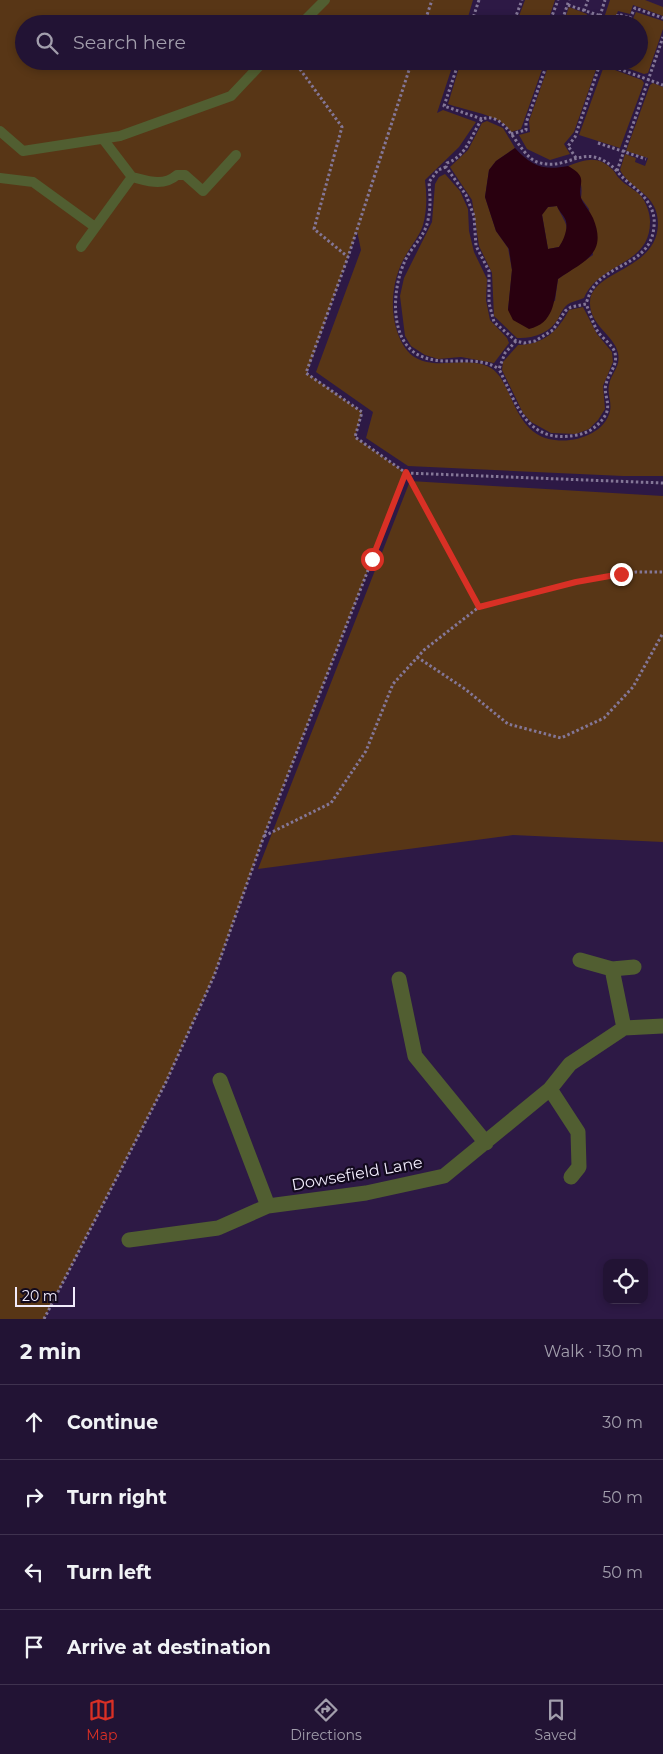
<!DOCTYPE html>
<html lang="en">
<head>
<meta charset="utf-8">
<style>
  :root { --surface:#221334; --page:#2e2040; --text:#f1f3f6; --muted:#a29eac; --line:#3f324f; --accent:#d93025 }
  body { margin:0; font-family:Montserrat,sans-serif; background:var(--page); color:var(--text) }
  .controls { position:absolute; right:15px; bottom:15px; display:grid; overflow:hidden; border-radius:10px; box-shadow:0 2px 8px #0003 }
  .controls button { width:45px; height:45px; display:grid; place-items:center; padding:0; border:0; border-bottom:1px solid var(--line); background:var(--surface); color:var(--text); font:25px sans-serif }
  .scale { position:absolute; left:15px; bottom:12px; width:60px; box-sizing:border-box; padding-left:5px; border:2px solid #f1ebfc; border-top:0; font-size:14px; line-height:18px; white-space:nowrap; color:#f1ebfc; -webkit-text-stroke:4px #12091d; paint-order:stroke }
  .stop { position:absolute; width:15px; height:15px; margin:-11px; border:4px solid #d93025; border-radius:50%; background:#fff }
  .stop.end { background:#d93025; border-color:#fff; box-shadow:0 1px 5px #0008 }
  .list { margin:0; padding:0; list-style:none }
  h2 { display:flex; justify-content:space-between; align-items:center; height:65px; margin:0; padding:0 20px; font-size:21px }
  h2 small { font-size:16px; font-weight:400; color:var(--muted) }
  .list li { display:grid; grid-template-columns:32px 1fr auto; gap:15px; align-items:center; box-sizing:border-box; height:75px; padding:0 20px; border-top:1px solid var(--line) }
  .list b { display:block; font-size:19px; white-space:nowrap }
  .list em { font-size:16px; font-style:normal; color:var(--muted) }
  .icon { flex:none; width:28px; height:28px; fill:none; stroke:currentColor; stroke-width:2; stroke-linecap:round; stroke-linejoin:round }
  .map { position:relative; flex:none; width:663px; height:1319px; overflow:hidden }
  .search { position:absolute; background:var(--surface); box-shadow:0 2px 8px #0003; left:15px; right:15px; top:15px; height:55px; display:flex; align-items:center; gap:12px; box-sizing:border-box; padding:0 18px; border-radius:28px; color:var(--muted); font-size:19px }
  .sheet { height:365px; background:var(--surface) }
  nav { display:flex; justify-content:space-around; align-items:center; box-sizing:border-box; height:70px; border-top:1px solid var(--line); background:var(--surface); font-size:14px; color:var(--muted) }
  nav a { display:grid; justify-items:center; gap:2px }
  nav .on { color:var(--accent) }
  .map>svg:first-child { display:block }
  .green { fill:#583616 }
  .water { fill:#29000f; fill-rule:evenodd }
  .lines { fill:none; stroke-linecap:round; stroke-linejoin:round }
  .path { stroke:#847797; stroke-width:3; stroke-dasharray:2.5 2.5; stroke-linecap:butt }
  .service { stroke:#515e31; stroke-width:10 }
  .minor { stroke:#515e31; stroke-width:15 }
  .route { stroke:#d93025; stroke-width:6 }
  .labels { text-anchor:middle; stroke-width:4.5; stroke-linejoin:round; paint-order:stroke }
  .street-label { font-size:16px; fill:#f1ebfc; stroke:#12091d }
</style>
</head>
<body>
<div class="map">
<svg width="663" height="1319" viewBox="0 0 663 1319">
  <rect width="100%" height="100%" fill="#2d1945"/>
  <path class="green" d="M0,0H473L466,24H24V61H454L437,113L443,110L476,122L459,147L425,180C427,195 427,211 423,225C420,235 411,246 406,255C393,276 389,307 397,331C414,383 455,353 487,366C514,376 510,435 555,440C576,443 605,433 610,411C612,402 607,394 609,385C611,373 621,367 618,353C614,335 589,325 590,302C591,270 657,271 658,224C658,193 631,191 620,170L625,154L636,158L635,162L645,166L648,158L626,151L650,85L653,83L663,87V476H623L408,466L366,438L373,412L316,372L361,250L357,231L307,373L362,412L355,437L406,473L264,836L214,976L166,1082L44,1319H0Z
    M525,0H555L547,24H516Z
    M610,0H645L663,7V16L633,5L630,14L618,11L615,18L605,15Z
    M569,7L587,14L584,24H563Z
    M636,12L663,21V29L648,73L644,74L607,61H639V24H617L619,17L632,21Z
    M461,61H545L521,129L511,132C502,115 467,111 448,104Z
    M550,61H564L575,69L583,68L590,63L598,64L574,132L564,144L570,154L550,160L527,149L519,135L530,132L529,121Z
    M604,66L642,80L644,83L620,148L579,135Z
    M487,121L503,128L515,148L496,161L489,170L485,197L496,231L508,248L512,270L508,310L555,301L558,279L593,255L589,209L581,198C583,185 580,172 568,166C587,159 598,155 613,170C616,173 617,177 620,179C626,186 635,189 641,196C646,202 650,213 650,221C651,266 599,262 584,298C580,300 574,301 570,303C563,307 561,313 558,319C550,333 532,339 517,338L494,316L492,273L479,246L472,200L450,167L468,150L482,123Z
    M445,174L460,191L468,209L469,231L474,252L487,279L486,300L490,320L507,338L509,343L494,363L461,357L438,359L425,355L411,346L405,336L400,296L404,278L432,222L435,184L439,177Z
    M557,206C564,223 574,227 559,247L548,249L542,214L548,207Z
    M583,307L597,334L612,352L613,362L603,386L605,409L598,420L589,429L576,434L551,433L531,422L523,413L502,370L503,362L518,345C543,345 558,331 569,310Z
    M410,481L663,496V842L513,835L258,869Z"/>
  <path class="water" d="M515,148C531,166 544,171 568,166C590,178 577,183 581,198C583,204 590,211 593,218C608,254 584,261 558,279C554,302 554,323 529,329L513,320L508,310L512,270L509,249L496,231L485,197L489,170L496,161ZM557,206C559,211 561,212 564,217C570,225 564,240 559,247L548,249L542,215L548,207Z"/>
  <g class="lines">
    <path class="path" d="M479,0L473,18L491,24
      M568,5L616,21L618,14L630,18L635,8L663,18
      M584,11L588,0
      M600,16L605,0
      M424,24L432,0
      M471,24L473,18
      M513,24L522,0
      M549,24L558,0
      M561,24L569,0
      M588,24L592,14
      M294,61L342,127L314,229L348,257
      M412,61L348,257L306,373L362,412L355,437L406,473L479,607
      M459,61L444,106L482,119
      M567,61L577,67L589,61
      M600,62L663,85
      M511,134L526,130V123L548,61
      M598,143L646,159
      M576,158L568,146L575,137L601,61
      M446,167L438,170L429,182C430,195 431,207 428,220C425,237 410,248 404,263C393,288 389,335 415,353C442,370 473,352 499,369
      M617,171C584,138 570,173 537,162C517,154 507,110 482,119C471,135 467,156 447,163L446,167L466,195L474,216L476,246L489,271V303L494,322L516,341L524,343L535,341L553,330L565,311L571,307L586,304C589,294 593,285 602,278C622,262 652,258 654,226C655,218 653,211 649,204C641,190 627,184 617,171L663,37
      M516,341L505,353L499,369C517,405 527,445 577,435C589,433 600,425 606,414C611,403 603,394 606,384C609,372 618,366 615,353C613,345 603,339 598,332C593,324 590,313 586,304
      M406,473L663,483
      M417,657L465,689L508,724L561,738L604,718L633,687L663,633
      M264,836L331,803L366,751L393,684L424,650L479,607L576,582L636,572H663
      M44,1319L166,1082L214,976L264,836L406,473"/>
    <path class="service" d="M301,24L325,0
      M0,131L23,151L120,136L231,96L264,61
      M132,177C148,181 163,187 177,175H185L203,191L236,155
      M0,178L33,182L95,227
      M81,247L132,177L103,139"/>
    <path class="minor" d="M580,960L612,969L634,967
      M612,969L624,1028
      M399,979L415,1056L486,1143
      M220,1080L268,1206
      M550,1089L578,1132L579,1167L571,1177
      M129,1240L218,1228L268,1206L366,1193L444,1176L550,1089L570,1064L624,1028L663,1026"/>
  </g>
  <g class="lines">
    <path class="route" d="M372,559L406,472L479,607L576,582L621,574"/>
  </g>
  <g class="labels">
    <g class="street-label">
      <text transform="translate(357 1173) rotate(-10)" y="6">Dowsefield Lane</text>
    </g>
  </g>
</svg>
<div class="controls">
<button><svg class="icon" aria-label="locate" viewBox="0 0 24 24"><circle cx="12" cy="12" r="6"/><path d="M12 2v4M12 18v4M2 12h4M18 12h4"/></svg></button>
</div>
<div class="scale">20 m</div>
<div class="stop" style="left:372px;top:559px"></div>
<div class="stop end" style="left:621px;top:574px"></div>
<div class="search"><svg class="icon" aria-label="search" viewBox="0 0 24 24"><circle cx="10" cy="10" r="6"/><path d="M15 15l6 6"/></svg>Search here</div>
</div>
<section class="sheet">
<h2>2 min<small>Walk · 130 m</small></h2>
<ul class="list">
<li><svg class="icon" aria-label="ahead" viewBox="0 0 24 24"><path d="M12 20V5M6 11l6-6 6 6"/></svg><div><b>Continue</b></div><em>30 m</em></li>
<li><svg class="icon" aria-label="right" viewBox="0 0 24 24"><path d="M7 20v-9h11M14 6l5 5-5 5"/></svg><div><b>Turn right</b></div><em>50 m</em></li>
<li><svg class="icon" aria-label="left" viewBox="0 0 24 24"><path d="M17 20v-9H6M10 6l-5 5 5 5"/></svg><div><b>Turn left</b></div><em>50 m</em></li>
<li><svg class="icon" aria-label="arrive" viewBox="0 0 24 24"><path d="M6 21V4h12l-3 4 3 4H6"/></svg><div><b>Arrive at destination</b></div></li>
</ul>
</section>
<nav>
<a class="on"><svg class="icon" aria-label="map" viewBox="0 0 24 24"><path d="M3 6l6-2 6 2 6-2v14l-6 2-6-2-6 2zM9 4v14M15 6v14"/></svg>Map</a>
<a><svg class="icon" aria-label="directions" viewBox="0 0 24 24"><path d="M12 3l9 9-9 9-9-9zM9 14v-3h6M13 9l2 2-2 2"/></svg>Directions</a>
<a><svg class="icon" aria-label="saved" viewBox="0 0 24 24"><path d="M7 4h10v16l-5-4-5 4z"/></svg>Saved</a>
</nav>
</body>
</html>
